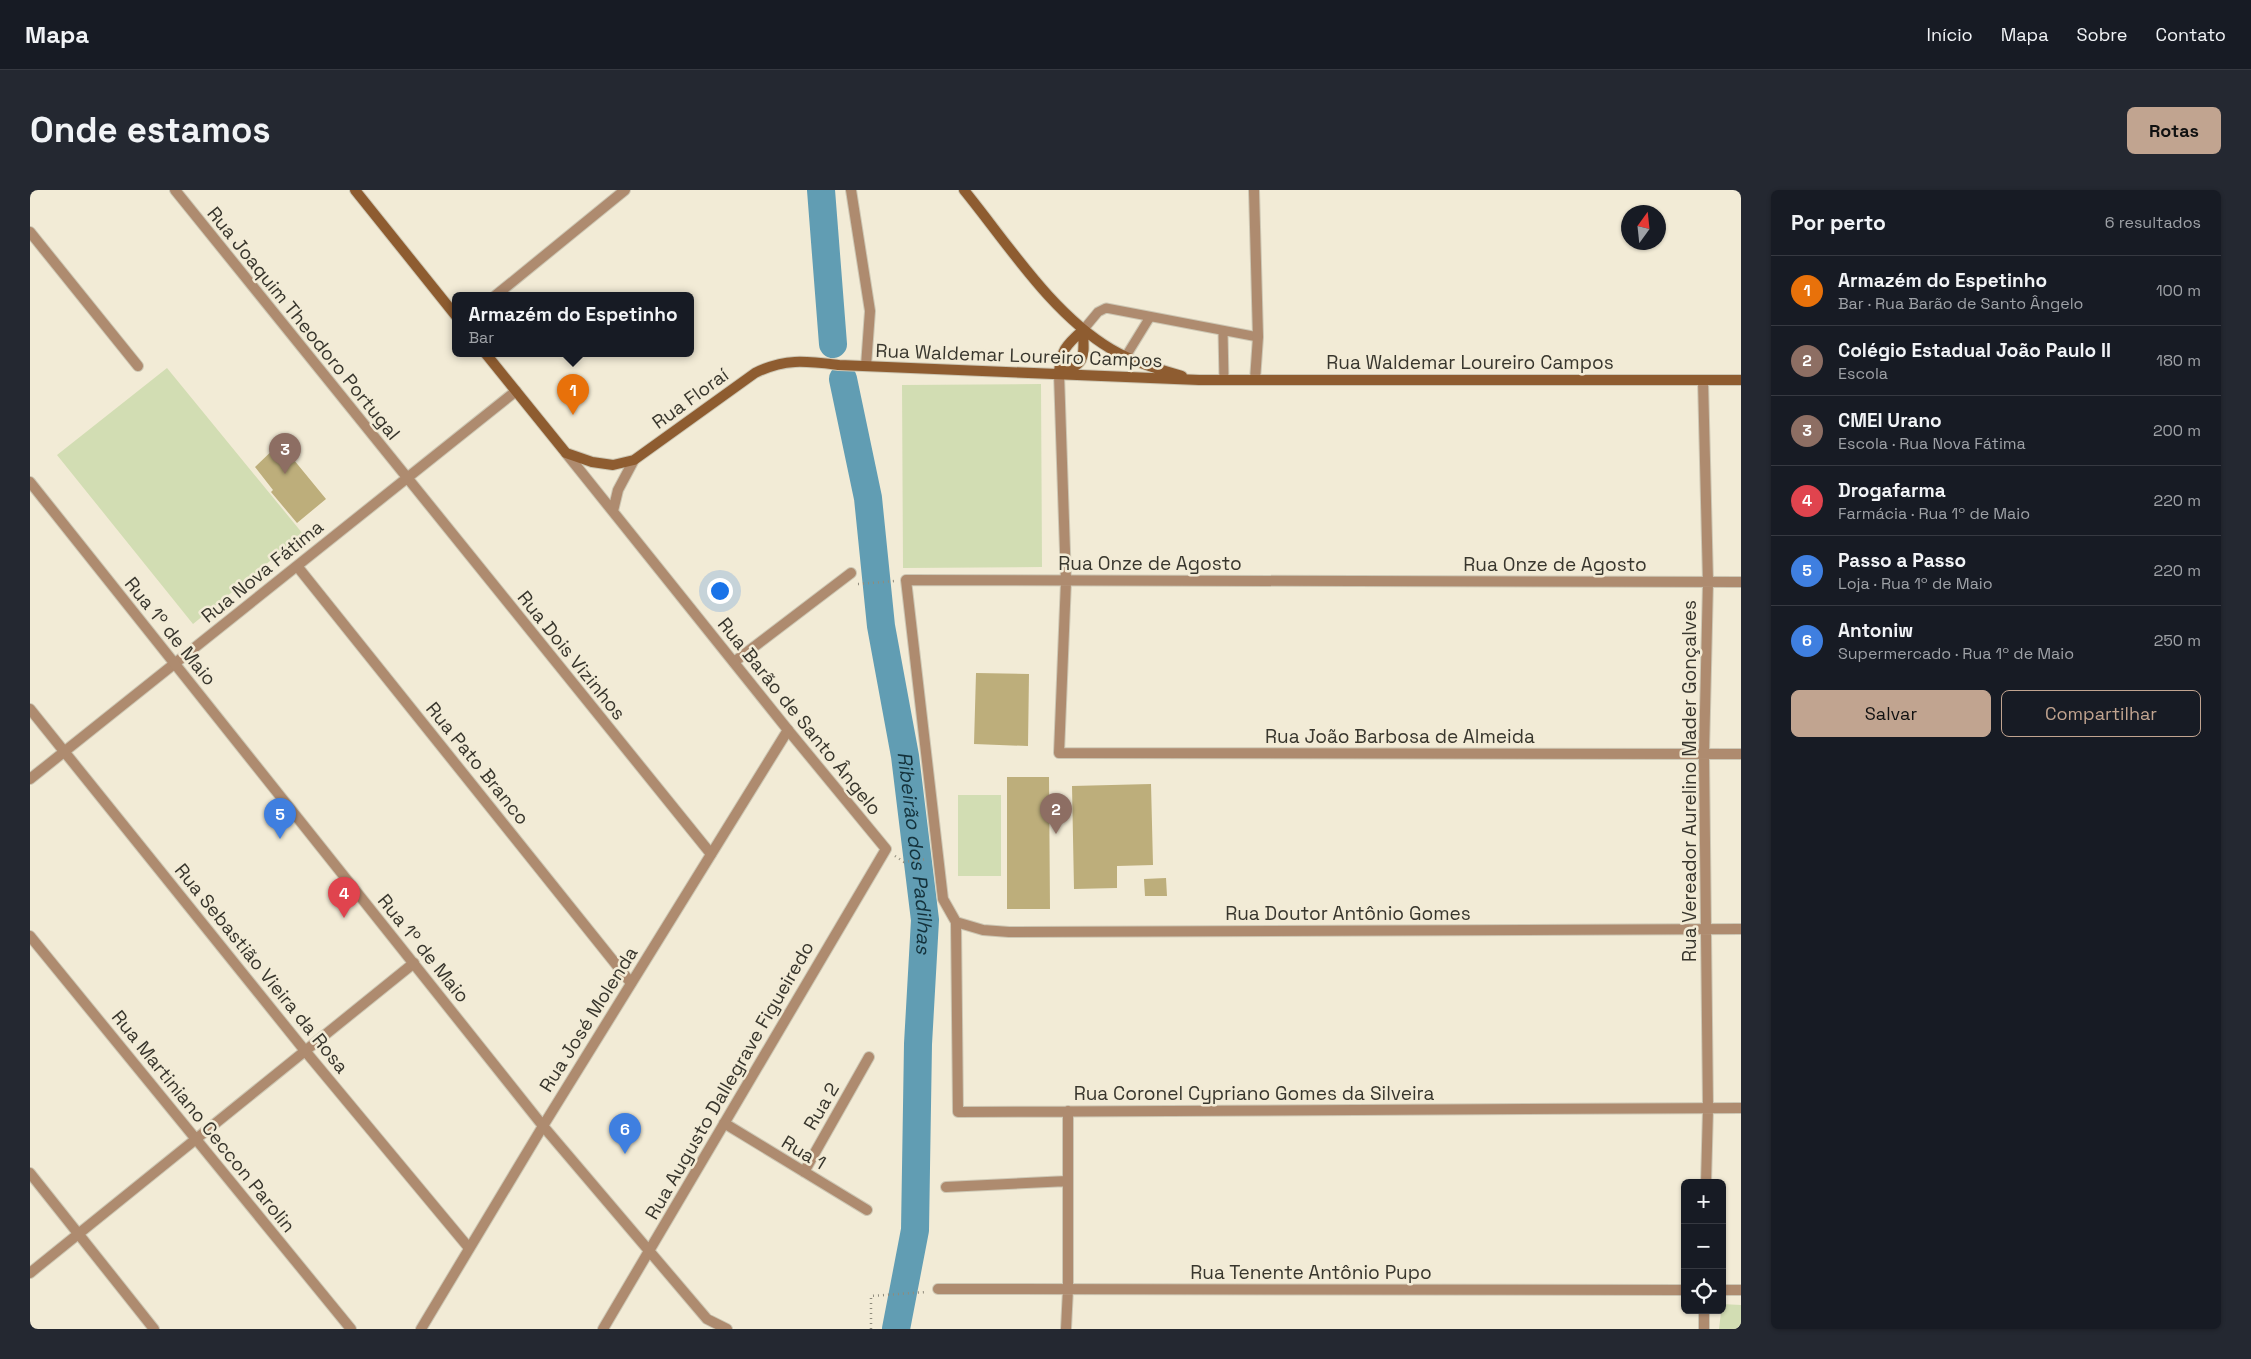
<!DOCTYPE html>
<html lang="pt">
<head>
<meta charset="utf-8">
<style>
  :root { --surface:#171b24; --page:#242831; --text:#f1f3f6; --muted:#9ea1a6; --line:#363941; --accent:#c1a490 }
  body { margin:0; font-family:"Space Grotesk",sans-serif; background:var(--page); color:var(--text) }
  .controls { position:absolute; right:15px; bottom:15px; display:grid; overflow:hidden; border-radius:8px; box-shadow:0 1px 4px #0004 }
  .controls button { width:45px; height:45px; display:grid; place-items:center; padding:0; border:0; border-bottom:1px solid var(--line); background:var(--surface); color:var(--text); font:25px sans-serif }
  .compass { position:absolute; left:1591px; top:15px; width:45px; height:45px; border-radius:50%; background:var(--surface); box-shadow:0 1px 4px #0004; rotate:15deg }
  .you { position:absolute; left:689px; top:400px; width:18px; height:18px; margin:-12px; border:4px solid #fff; border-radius:50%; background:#1a73e8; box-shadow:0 0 0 8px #1a73e833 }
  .badge { display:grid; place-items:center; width:32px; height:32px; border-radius:50%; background:var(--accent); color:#fff; font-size:16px; font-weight:700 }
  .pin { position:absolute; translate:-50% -41px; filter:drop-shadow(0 1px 2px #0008) }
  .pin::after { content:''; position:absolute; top:26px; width:18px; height:15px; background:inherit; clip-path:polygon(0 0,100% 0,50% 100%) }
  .popup { position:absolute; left:422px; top:102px; width:242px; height:65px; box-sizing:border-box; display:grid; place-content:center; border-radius:8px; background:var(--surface); filter:drop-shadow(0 1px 4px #0005); font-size:16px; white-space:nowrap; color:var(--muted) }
  .popup b { font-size:19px; color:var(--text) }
  .popup::after { content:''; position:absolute; left:50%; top:100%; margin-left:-10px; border:10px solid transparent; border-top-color:var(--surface) }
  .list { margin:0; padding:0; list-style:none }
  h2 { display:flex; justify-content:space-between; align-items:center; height:65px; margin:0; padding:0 20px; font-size:21px }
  h2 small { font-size:16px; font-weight:400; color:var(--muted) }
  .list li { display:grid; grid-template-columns:32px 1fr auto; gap:15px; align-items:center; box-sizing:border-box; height:70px; padding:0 20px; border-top:1px solid var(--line) }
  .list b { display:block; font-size:19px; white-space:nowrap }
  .list p { margin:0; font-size:16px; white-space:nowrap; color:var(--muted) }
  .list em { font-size:16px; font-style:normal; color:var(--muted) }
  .actions { display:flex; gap:10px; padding:15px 20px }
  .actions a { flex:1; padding:11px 0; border:1px solid var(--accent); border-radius:8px; text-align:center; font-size:18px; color:var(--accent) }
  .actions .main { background:var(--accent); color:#111 }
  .icon { flex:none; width:28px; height:28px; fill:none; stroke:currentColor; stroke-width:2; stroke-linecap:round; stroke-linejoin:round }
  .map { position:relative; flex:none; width:1711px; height:1139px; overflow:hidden; border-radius:8px }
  header { display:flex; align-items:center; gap:30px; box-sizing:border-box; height:70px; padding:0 25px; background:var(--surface); border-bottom:1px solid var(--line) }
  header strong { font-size:24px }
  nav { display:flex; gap:28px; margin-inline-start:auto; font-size:18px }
  .intro { display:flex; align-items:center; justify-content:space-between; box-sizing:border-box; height:120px; padding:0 30px }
  h1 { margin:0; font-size:35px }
  .button { padding:12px 22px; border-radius:8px; background:var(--accent); color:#111; font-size:18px; font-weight:700 }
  main { display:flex; gap:30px; padding:0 30px }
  aside { flex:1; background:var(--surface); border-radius:8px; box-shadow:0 1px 4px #0004 }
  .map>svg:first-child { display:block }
  .green { fill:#d2ddb3 }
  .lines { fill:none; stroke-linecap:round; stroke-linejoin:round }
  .river { stroke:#619db3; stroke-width:28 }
  .building { fill:#bdae7b }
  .service-casing { stroke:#cdc7b4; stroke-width:11 }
  .minor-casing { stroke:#cdc7b4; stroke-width:12 }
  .tertiary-casing { stroke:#cdc7b4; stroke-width:12 }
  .secondary-casing { stroke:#cdc7b4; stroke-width:12 }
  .path { stroke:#908c7d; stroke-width:2.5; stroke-dasharray:1 4; stroke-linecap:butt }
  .service { stroke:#ae8b6f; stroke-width:9 }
  .minor { stroke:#ae8b6f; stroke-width:10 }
  .tertiary { stroke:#ae8b6f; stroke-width:10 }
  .secondary { stroke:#8e5c30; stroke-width:10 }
  .labels { text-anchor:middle; stroke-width:5; stroke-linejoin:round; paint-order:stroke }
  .street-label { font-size:19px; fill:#38362d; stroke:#f2ebd6 }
  .water-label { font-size:20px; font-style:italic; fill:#14323c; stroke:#f2ebd6 }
</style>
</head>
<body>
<header>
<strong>Mapa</strong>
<nav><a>Início</a><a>Mapa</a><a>Sobre</a><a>Contato</a></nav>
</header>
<div class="intro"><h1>Onde estamos</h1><a class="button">Rotas</a></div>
<main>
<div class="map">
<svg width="1711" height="1139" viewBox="0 0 1711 1139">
  <rect width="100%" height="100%" fill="#f2ebd6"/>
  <path class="green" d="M137,178L273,344L163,434L27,265Z
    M1011,194L1012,377L873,378L872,195Z
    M928,605H971V686H928Z
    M1692,1114L1711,1115V1139H1689Z"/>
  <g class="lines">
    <g class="river">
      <path d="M791,0L803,154"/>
      <path id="s1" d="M813,189L838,308L851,436L875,566L895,730L888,854L885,1040L866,1139"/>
    </g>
  </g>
  <path class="building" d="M250,253L296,309L267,333L241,302L243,300L225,277Z
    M946,483L999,484L998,556L944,554Z
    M977,587H1019L1020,719H977Z
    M1121,594L1123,675L1087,676V698L1044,699L1042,596Z
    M1136,688L1137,706H1115L1114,689Z"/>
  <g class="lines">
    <g class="service-casing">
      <path id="service" d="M1053,140L1068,122L1076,118L1228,147
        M1193,142L1194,190
        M1096,166L1120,127"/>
    </g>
    <g class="minor-casing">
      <path id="minor" d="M145,0L681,664
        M821,0L840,121L836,176
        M1224,0L1228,147L1225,190
        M0,42L108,176
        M465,106L595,0
        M1029,184L1036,391L1029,563L1711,564
        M1673,190L1678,392L1674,564L1678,919L1676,993
        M267,376L601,793
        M1711,392L876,390L913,709L926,732L928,922L1711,918
        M704,472L821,383
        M0,519L276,862L439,1058
        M0,589L486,201
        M926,732L953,740L979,742L1711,739
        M0,746L321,1139
        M694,933L837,1020
        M513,936L677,1129L697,1139
        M774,982L839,867
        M0,983L124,1139
        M916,997L1038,991
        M0,1083L384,773
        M908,1099L1655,1100
        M1692,1100H1711
        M1674,1120V1139
        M573,1139L856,659L758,540
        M1036,1139L1038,1099V921"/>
    </g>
    <g class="tertiary-casing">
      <path id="tertiary" d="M0,292L513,936
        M583,321L588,300L604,270
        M391,1139L513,936L758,540L536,263"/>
    </g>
    <g class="secondary-casing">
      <path id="secondary" d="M325,0L426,126
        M934,0C978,54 1021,123 1081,159C1103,172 1128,179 1152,186
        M1053,140C1054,167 1057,174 1029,184C1030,161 1036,155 1053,140Z
        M456,164L536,263L562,272L583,275L604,270L725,183C755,168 776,171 809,175L1169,190H1711"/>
    </g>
    <path class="path" d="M828,394L865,391
      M865,666L874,672L897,669
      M841,1139V1106L896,1102"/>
    <use href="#service" class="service"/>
    <use href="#minor" class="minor"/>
    <use href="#tertiary" class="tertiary"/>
    <use href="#secondary" class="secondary"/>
  </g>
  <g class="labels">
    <g class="street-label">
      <text transform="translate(274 133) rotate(51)" y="7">Rua Joaquim Theodoro Portugal</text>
      <text transform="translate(989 165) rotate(2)" y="7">Rua Waldemar Loureiro Campos</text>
      <text x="1440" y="179">Rua Waldemar Loureiro Campos</text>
      <text transform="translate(660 208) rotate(-36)" y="7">Rua Floraí</text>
      <text x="1120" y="380">Rua Onze de Agosto</text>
      <text x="1525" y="381">Rua Onze de Agosto</text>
      <text transform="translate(232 381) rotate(-39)" y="7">Rua Nova Fátima</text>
      <text transform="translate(141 441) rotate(51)" y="7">Rua 1º de Maio</text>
      <text transform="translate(542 465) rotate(51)" y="7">Rua Dois Vizinhos</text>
      <text transform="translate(770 526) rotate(51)" y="7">Rua Barão de Santo Ângelo</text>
      <text x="1370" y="553">Rua João Barbosa de Almeida</text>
      <text transform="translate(448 573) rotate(51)" y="7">Rua Pato Branco</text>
      <text transform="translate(1659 591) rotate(-90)" y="7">Rua Vereador Aurelino Mader Gonçalves</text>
      <text x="1318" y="730">Rua Doutor Antônio Gomes</text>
      <text transform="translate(394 758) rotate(51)" y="7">Rua 1º de Maio</text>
      <text transform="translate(232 778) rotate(51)" y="7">Rua Sebastião Vieira da Rosa</text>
      <text transform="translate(558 829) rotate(-58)" y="7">Rua José Molenda</text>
      <text transform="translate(699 890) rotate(-60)" y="7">Rua Augusto Dallegrave Figueiredo</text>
      <text x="1224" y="910">Rua Coronel Cypriano Gomes da Silveira</text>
      <text transform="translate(791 916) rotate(-60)" y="7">Rua 2</text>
      <text transform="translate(174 931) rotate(51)" y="7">Rua Martiniano Ceccon Parolin</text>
      <text transform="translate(774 962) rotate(31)" y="7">Rua 1</text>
      <text x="1281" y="1089">Rua Tenente Antônio Pupo</text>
    </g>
    <g class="water-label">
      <text dy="7" stroke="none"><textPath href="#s1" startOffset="480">Ribeirão dos Padilhas</textPath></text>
    </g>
  </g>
</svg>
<div class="controls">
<button>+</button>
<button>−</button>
<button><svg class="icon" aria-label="locate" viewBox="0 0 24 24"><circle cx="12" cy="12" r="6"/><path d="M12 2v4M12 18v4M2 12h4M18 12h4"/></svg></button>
</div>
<svg class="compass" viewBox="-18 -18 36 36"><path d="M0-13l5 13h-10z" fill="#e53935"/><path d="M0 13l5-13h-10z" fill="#9ea1a6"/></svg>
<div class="you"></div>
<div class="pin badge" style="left:543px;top:225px;background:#e8710a">1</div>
<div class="popup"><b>Armazém do Espetinho</b>Bar</div>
<div class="pin badge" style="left:1026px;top:644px;background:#8d6e63">2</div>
<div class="pin badge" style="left:255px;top:284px;background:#8d6e63">3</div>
<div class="pin badge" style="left:314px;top:728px;background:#e0444e">4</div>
<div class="pin badge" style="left:250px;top:649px;background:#3f7fe0">5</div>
<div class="pin badge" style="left:595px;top:964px;background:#3f7fe0">6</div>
</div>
<aside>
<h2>Por perto<small>6 resultados</small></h2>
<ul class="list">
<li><span class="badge" style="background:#e8710a">1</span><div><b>Armazém do Espetinho</b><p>Bar · Rua Barão de Santo Ângelo</p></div><em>100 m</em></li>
<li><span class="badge" style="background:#8d6e63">2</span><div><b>Colégio Estadual João Paulo II</b><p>Escola</p></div><em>180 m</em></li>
<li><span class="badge" style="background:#8d6e63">3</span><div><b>CMEI Urano</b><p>Escola · Rua Nova Fátima</p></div><em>200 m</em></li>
<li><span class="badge" style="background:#e0444e">4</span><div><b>Drogafarma</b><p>Farmácia · Rua 1º de Maio</p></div><em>220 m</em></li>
<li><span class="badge" style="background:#3f7fe0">5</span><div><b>Passo a Passo</b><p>Loja · Rua 1º de Maio</p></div><em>220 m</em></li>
<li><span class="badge" style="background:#3f7fe0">6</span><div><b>Antoniw</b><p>Supermercado · Rua 1º de Maio</p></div><em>250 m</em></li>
</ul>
<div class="actions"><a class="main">Salvar</a><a>Compartilhar</a></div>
</aside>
</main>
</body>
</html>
